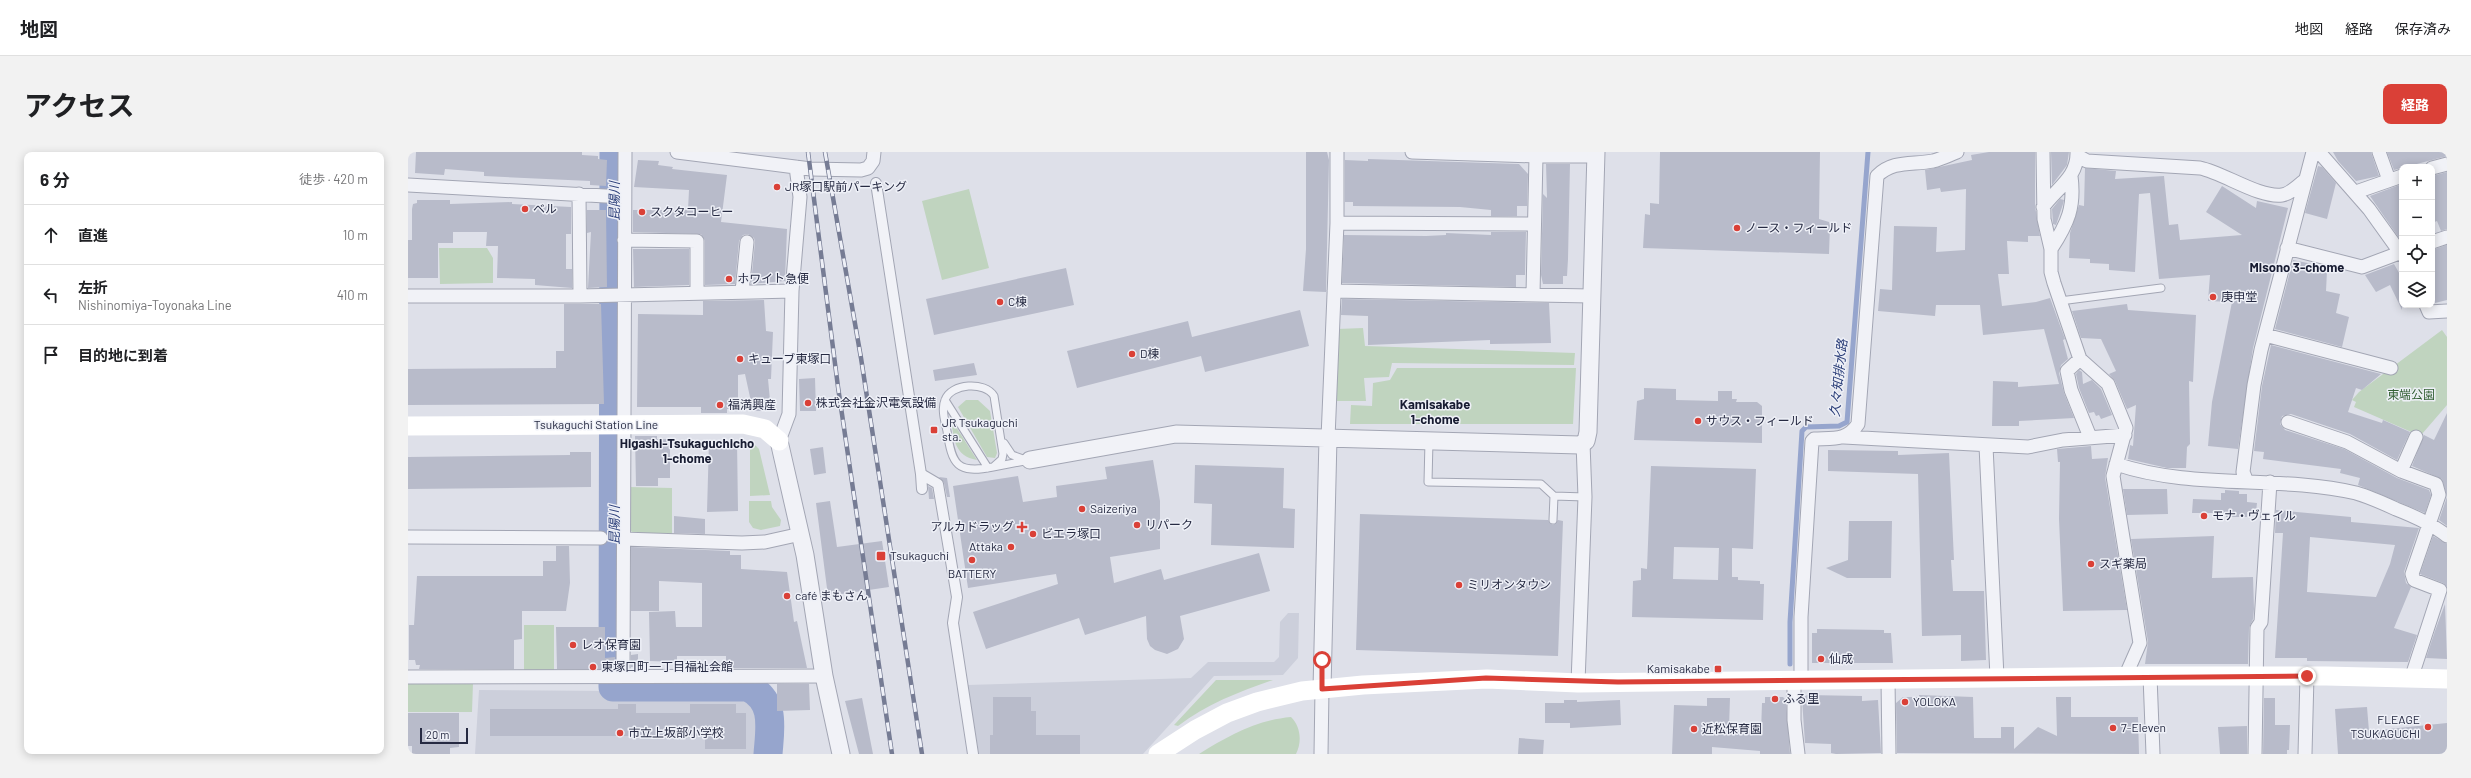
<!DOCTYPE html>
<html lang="ja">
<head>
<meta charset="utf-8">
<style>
  :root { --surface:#fff; --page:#f2f2f2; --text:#202124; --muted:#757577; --line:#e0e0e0; --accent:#da4037 }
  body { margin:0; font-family:Barlow,"Noto Sans JP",sans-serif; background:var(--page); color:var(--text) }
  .controls { position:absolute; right:12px; top:12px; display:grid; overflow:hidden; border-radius:8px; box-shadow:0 2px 10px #0003 }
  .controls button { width:36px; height:36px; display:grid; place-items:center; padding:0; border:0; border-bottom:1px solid var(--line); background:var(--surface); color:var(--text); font:20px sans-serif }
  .scale { position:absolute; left:12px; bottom:10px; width:48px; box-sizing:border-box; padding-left:4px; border:2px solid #262a42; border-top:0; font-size:11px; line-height:14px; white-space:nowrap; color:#262a42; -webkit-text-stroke:3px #eef0f7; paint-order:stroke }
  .stop { position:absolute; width:12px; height:12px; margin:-9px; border:3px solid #da4037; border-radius:50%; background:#fff }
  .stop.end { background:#da4037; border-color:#fff; box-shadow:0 1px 4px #0008 }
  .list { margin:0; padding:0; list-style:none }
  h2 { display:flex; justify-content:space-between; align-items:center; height:52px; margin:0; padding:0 16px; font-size:17px }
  h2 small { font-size:13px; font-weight:400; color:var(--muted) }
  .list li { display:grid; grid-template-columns:26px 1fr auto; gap:12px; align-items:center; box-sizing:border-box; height:60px; padding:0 16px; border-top:1px solid var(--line) }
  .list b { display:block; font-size:15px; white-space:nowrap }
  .list p { margin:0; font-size:13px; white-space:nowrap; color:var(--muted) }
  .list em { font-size:13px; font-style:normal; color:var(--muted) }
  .icon { flex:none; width:22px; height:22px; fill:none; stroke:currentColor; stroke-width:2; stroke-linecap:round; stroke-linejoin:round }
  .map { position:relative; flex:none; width:2039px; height:602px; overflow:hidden; border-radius:8px }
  header { display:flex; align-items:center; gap:24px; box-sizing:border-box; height:56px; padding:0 20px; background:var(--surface); border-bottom:1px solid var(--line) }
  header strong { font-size:19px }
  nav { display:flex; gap:22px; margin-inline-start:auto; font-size:14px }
  .intro { display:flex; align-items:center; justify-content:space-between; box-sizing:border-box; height:96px; padding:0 24px }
  h1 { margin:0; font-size:28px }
  .button { padding:10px 18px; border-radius:8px; background:var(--accent); color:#fff; font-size:14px; font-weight:700 }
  main { display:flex; gap:24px; padding:0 24px }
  aside { flex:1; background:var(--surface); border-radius:8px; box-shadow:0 2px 10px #0003 }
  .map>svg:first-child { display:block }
  .built { fill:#cccfdb }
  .green { fill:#c0d4bf }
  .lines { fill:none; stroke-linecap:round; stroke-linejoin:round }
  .stream { stroke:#96a5cd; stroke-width:5 }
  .river { stroke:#96a5cd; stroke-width:29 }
  .building { fill:#b8bbca; fill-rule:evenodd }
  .service-casing { stroke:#a3a6b4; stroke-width:9 }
  .pedestrian-casing { stroke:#a3a6b4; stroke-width:12 }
  .minor-casing { stroke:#a3a6b4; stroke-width:15 }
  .tertiary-casing { stroke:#a3a6b4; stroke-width:19 }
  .service { stroke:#f1f2f7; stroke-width:7 }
  .pedestrian { stroke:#f1f2f7; stroke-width:10 }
  .minor { stroke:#f1f2f7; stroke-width:13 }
  .tertiary { stroke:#f1f2f7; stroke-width:17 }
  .secondary { stroke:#fff; stroke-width:19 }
  .rail-casing { stroke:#767c94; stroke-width:4.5 }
  .rail { stroke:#eef0f7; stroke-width:3; stroke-dasharray:9; stroke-linecap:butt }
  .route { stroke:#da4037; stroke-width:5 }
  .poi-dot { fill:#da4037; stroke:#eef0f7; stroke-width:1.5 }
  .labels { text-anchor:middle; stroke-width:3; stroke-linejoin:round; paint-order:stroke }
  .poi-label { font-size:12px; fill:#262a42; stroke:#eef0f7; text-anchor:start }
  .park-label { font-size:12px; fill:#325f33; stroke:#eef0f7 }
  .street-label { font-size:12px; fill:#262a42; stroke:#eef0f7 }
  .water-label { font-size:13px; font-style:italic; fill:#2c3f79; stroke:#eef0f7 }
  .neighbourhood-label { font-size:13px; font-weight:bold; fill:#181c32; stroke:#eef0f7 }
</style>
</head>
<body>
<header>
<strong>地図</strong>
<nav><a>地図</a><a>経路</a><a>保存済み</a></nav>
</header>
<div class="intro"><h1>アクセス</h1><a class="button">経路</a></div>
<main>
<aside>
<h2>6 分<small>徒歩 · 420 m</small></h2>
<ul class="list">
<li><svg class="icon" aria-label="ahead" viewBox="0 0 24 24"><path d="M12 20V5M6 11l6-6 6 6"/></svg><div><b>直進</b></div><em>10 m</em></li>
<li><svg class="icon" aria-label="left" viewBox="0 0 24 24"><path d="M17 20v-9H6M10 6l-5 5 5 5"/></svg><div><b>左折</b><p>Nishinomiya-Toyonaka Line</p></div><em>410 m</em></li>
<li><svg class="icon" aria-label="arrive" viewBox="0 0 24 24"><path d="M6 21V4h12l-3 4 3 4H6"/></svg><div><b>目的地に到着</b></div></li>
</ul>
</aside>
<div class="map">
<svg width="2039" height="602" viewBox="0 0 2039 602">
  <rect width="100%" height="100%" fill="#dee0e9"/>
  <path class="built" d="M880,461H891L890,506L875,523L806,524L735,602H571L559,533L783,526L800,510H866L871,505L872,470Z
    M71,538L338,540L358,561L354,602H67Z"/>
  <path class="green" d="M561,37L581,116L534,128L514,49Z
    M31,96H79L85,106V131L32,132Z
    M955,176L957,194L1167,201L1166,213L984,211L981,225L956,226L958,249H928L929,177Z
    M2034,178L2039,185V253L2014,282H2008L1946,255L1948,250L1944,248L1951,240Z
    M989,216H1168L1165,272H942L943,253L964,254L965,231L982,228Z
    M558,248H570L582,259L589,301L587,306L579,305L550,255Z
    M543,267L569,308C546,304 546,287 543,267Z
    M347,293L351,297L362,343L342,344V296Z
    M221,335L264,336V383H227L220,376Z
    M341,349H363L364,355L373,368L372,374L353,378L345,376L341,370Z
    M116,473H146V518H116Z
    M808,528H865C831,540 799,552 770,574L766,573Z
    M0,531H65L64,560H0Z
    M883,565C893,575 894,590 888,602H791C820,584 849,568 883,565Z"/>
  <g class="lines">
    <path class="stream" d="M1382,512V470L1394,279L1398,275L1431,274L1439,270L1460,0"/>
    <path class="river" d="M206,0L205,535H340C368,549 362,576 360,602"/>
  </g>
  <path class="building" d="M8,0H174V3L190,4V7L199,8L198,34L182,33V29L76,24V20L37,17L36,23L7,21Z
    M898,0H919L921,8L918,140L895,139L898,97Z
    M1252,0H1412L1411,67L1421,70L1422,74L1421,102L1235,96L1237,62L1242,63V51L1251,52Z
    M1581,0H1627V54L1632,84H1620V90L1599,89L1601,122H1590L1594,154L1628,150L1642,146L1657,187L1655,188L1660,207L1653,213L1651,221L1656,241L1666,266L1611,269V274H1584L1585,229L1610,230V235L1651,232L1636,177L1575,183L1572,153H1528L1527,164L1470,159L1472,137L1484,138L1486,74L1529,75L1528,100L1557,98L1558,37L1533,40L1532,36L1519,38L1517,18L1564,8L1563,3Z
    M1643,0H1661L1659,13L1644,33Z
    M1925,0H1963L1971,24L1948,29L1930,9Z
    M1979,0H2039V4L1986,18Z
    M960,7L1111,12L1120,22L1119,54H1109V64H1083V58L1052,55L945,54V50H937V8L960,9Z
    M230,8L251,9L250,13L265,15L264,17L319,23L313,70L379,77L377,129L343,132L347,90L346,86L340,82L335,83L331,89L327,132L297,133V89L293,82L225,80V58H280L281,38L226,35Z
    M1138,12H1162L1160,107L1159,124H1155V132H1135L1133,123L1135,42L1139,46Z
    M1910,14L1914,15L1928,31L1919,67L1897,61Z
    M1677,16L1708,19L1707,27L1756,24L1761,73L1770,72L1772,88L1834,83L1798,60L1814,34L1848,56L1849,49L1880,56L1845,196L1830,297L1800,294L1804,250L1824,150L1800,149L1802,123L1751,127L1742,41L1731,42L1727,120L1701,118V112L1682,111V107L1661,106L1662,81L1671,53L1676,54Z
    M2039,20V77L2033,79L2029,69L2024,71V24Z
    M1994,32V85L1991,86L1962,44Z
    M1652,47L1656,48L1655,52L1648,73L1645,72L1644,57Z
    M9,48H42V52L104,50V52L163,55V82H158V117H164V136L127,133V127L89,126L90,94H78L79,80H45V91H30V126H0V88H4V57L5,52L9,51Z
    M179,58H198L199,135L180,136L183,80L179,81Z
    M1083,80H1118L1117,123H1108V135L934,131L936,83L1018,84L1038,83V81L1083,83Z
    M2039,93V148L2027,151L2024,144V98Z
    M225,97H281V133L226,135Z
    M1885,108L1914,114L1913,118L1919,119L1918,139L1932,142L1928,161L1941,165L1934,195L1867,177Z
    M1986,112L1994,126V158L1982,133L1968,140L1957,123Z
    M658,116L666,153L526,183L518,147Z
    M934,147L1141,151L1143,191L1082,192V188L960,193V164L933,163Z
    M356,148L358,179L365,180L363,227H360L363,259H345L337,222L330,223V257H319V261H293V255H229L230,162L295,163V149Z
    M156,152H193L196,252L0,253V217L148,216V199H156Z
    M1719,152L1720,158L1788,163L1785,230L1781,229L1782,292L1779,295L1778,316H1759L1720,307L1722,293L1725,294L1728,253L1719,257L1707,229L1701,222L1708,219L1693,187L1673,186L1664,159Z
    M892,158L901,194L797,220L793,204L669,236L659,199L780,169L784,185Z
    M1863,193L1973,222L1954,238L1948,236L1940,260L1974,271L1975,268L2002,280L1989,308L1942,282L1883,262L1874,264L1872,272L1877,278L1936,297L1989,326L2021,338L2023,343L2017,361L1950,333L1952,326L1932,321L1933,317L1855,307L1856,300L1846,299L1854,234Z
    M566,211L569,223L527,229L525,218Z
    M1671,218L1674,220L1675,232L1684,228L1693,237L1704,263L1693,267L1691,263L1688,264L1686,260L1681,261L1671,236L1668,222Z
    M407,226L408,259H392L391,227Z
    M1236,236L1268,237V248L1310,249V239H1324V247H1329L1328,250H1349L1354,254V291L1226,288L1229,249L1236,247Z
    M2039,261V374L2031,368L2039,345L2034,327L2004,314L2016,283L2026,288Z
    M227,284H249V287H262V326H250V334H228Z
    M301,289H329L330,359L299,360Z
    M1683,294L1684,307L1700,306L1697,325L1719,458L1655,459L1651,367L1652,310H1650L1649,297Z
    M415,295L418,321L406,323L402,297Z
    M1420,298L1490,299V303L1541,301L1546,408H1543L1545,439H1576L1578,508L1553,509V483L1514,484L1510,322L1420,319Z
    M162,300H183V335L0,337V305L162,303Z
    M745,308L752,349V397L702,405L706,431L753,417L756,428L851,401L862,439L772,464L776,487L770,497L759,502L747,498L742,494L739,487L738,464L677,483L671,466L578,497L565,460L650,432L648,422L560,436L545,334L610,324L615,350L649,345L648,334L699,327L697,315Z
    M787,313L876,316L875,356L887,357L886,396L803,393L804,352L786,351Z
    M1243,314L1348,317L1345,397L1324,396V425H1330V428L1352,429V432H1356L1355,468L1224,465L1225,429L1233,428V416L1239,417ZM1266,395L1311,396L1310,428L1265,427Z
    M531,325L539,326L542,345H539L536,331Z
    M520,334L524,336L526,347H521Z
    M1715,337H1759L1760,362L1719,363Z
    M1817,338L1831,339V342H1839V350L1849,351L1848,360H1839V365H1818V361H1784L1785,347L1813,348V341H1817Z
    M422,349L429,395L474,389L481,435L420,444L408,351Z
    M1868,358L1943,365V370L2011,376L1996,420L1998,431L2003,435L1986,476L2009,483L2000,510L1899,509V506H1867L1875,381H1867ZM1902,385L1987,393L1982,412L1968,445L1899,440Z
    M952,362L1140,368L1145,373L1150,368L1155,369L1150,504L948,498Z
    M266,364L297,367V382L266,381Z
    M1441,369H1484L1483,426H1439L1418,416L1440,408Z
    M1806,384L1804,426L1845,425L1846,457L1845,467L1841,476L1840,512H1737L1740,490L1723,387Z
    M2025,384L2039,392V435L2035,431L2012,422Z
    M148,394H161L162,431L158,459H114V487L106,488V517H11L12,513H8L7,508H1V473H6L9,424H135V409H148Z
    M223,395L322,399V403H333V417L379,420L386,470L389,469L399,516H318V504H269V510L242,509L241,460L267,459L268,475H294V431L251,429V459H223Z
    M2037,452L2039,507L2018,506L2027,479Z
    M148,475H197V506L207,505V514H197V517H149Z
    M1409,477L1476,478V481H1483L1485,511H1404V481H1409Z
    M230,502V515H223V503Z
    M369,532H401L402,558L369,559Z
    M1399,543L1454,544V549L1470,548L1473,601L1428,602L1423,601V592L1397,591L1394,547Z
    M1511,543L1565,545L1566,586H1593V575H1606V597L1630,575L1649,584L1648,545H1663V565H1730L1731,602L1489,601L1488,551L1495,545H1511Z
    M585,545H623V559H628V583H672V602H582V583H585Z
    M1357,545H1375L1378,548L1382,602H1352V599L1304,595V602H1264L1266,553L1299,554V546H1322L1321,576L1353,580L1354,551H1357Z
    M454,546L465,602H451L437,549Z
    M1856,546H1867V573H1882L1881,598H1879V602H1855Z
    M1156,548H1169V550L1212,548L1213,573L1162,576V571H1137V551H1156Z
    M210,552H228V561H282V552H328V561H338V597H297V584H82V557H210Z
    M1959,555L1961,579L2039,571V602H1930L1927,557Z
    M0,561H51V595L42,596V602H4V594H0Z
    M1839,574V602H1812L1810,575Z
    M1111,586L1136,588L1135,602H1110Z"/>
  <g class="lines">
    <g class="service-casing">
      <path id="service" d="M1652,149L1753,136
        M537,248L580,316
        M1021,289L1020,330L1133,332L1146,344L1177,345
        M596,291L604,303L618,308
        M585,315L594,307L595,302L586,244C577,229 543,231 537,248C533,257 537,270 539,279C544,313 549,322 585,315L622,308
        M1145,368L1146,344"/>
    </g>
    <g class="pedestrian-casing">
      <path id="pedestrian" d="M468,31L513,322L530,332L549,445L545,471L565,602
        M513,322L514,337"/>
    </g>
    <g class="minor-casing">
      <path id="minor" d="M269,0L403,17L453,18L460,16L465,9L466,0
        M1004,0L1128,4H1188
        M1635,0L1636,67L1643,97V120L1646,131L1672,207L1700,232L1718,276L1705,324L1732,491L1717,525
        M1911,0L1961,57L1994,103
        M1971,0L1981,28
        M1670,4L1679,9L1792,16C1816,21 1851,46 1874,43C1882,42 1891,33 1897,28
        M2024,16L2039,12
        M0,33L215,45
        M1948,40L1994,24
        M171,42L172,144
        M1635,55C1649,36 1670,25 1669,0
        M929,71L1126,72
        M216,88L289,89V141
        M2024,90L2039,85
        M1879,96L1954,115L1994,100
        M1643,97C1660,71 1667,55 1663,24
        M926,139L1183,144
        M334,140L339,90
        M1125,142L1128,4
        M0,144H172L384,139
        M2018,153L2021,160L2039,159
        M1857,183L1983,216
        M1672,207L1659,219L1663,238L1682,285
        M1880,270L1939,290L1993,319L2028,332L2031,343L2004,422L2006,428L2032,438L2003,527
        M1436,285L1620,295L1655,288L1717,283
        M920,286L929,71V0
        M371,289L381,262L384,139L392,45L388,15
        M1578,294L1589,525
        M1708,312C1785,338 1869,323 1948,341C1962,345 1975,351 1988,357C2006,364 2024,372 2039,384
        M1993,319L2008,285
        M1839,330L1835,320L1846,233L1853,198L1905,0
        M0,385L193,386
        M215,387L334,391L357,390L393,382
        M215,524L217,0
        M1742,524L1745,602
        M0,525L416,524
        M1480,527L1481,602
        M1386,528V568L1390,602
        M1393,528V465L1404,289L1406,287C1425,286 1439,289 1450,272L1469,24C1485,8 1504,13 1525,9C1533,7 1541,3 1549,0
        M1170,531L1177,345L1175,291
        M913,602L914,537
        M1847,602L1849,476L1853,470L1862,330
        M1897,602L1899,524"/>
    </g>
    <g class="tertiary-casing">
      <path id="tertiary" d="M371,289L397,403L416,524L433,602
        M622,308L768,282L1172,293L1178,289L1180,280L1188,0
        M914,537L920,286"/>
    </g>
    <use href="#service" class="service"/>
    <use href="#pedestrian" class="pedestrian"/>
    <use href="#minor" class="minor"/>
    <use href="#tertiary" class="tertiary"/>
    <path class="secondary" d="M0,274L335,272L357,277L371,289
      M750,602L787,578L819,561L849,550L894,539L955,533L1079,527L1170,531L1742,524H1918L2039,527"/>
    <g class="rail-casing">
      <path id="rail" d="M400,0L430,235L484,602
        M417,0L453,206L514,602"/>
    </g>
    <use href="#rail" class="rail"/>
  </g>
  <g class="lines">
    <path class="route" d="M914,508V537L1078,526L1210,530L1899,524"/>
  </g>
  <g class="poi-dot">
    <circle cx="369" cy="35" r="4"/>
    <circle cx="117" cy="57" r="4"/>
    <circle cx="234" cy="60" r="4"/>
    <circle cx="1329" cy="76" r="4"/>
    <circle cx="321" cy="127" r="4"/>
    <circle cx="1805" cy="145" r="4"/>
    <circle cx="592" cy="150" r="4"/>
    <circle cx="724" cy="202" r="4"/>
    <circle cx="332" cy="207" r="4"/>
    <circle cx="400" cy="251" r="4"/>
    <circle cx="312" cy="253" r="4"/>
    <circle cx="1290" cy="269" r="4"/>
    <rect x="522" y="274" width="8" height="8" rx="2"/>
    <circle cx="674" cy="357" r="4"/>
    <circle cx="1796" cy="364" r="4"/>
    <circle cx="729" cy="373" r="4"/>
    <path d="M612 369h4v4h4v4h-4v4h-4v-4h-4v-4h4z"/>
    <circle cx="625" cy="382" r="4"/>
    <circle cx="603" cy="395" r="4"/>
    <rect x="468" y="399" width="10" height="10" rx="2"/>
    <circle cx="564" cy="408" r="4"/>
    <circle cx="1683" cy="412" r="4"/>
    <circle cx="1051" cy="433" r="4"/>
    <circle cx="379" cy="444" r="4"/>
    <circle cx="165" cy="493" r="4"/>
    <circle cx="1413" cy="507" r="4"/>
    <circle cx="185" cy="515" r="4"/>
    <rect x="1306" y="513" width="8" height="8" rx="2"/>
    <circle cx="1367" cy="547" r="4"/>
    <circle cx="1497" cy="550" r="4"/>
    <circle cx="2020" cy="575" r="4"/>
    <circle cx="1705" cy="576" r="4"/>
    <circle cx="1286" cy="577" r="4"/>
    <circle cx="212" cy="581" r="4"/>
  </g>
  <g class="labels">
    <g class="poi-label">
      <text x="377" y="39">JR塚口駅前パーキング</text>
      <text x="125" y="61">ベル</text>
      <text x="242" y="64">スクタコーヒー</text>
      <text x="1337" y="80">ノース・フィールド</text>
      <text x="329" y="131">ホワイト急便</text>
      <text x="1813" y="149">庚申堂</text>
      <text x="600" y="154">C棟</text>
      <text x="732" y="206">D棟</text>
      <text x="340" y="211">キューブ東塚口</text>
      <text x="408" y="255">株式会社金沢電気設備</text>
      <text x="320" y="257">福満興産</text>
      <text x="1298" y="273">サウス・フィールド</text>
      <text x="534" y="275">JR Tsukaguchi<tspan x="534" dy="14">sta.</tspan></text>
      <text x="682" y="361">Saizeriya</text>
      <text x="1804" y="368">モナ・ヴェイル</text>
      <text x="737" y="377">リパーク</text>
      <text x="606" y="379" text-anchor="end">アルカドラッグ</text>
      <text x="633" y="386">ビエラ塚口</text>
      <text x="595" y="399" text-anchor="end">Attaka</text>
      <text x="482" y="408">Tsukaguchi</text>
      <text x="1691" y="416">スギ薬局</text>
      <text x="564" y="426" text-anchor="middle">BATTERY</text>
      <text x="1059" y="437">ミリオンタウン</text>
      <text x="387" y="448">café まもさん</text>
      <text x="173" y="497">レオ保育園</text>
      <text x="1421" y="511">仙成</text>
      <text x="193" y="519">東塚口町一丁目福祉会館</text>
      <text x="1302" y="521" text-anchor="end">Kamisakabe</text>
      <text x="1375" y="551">ふる里</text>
      <text x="1505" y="554">YOLOKA</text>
      <text x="2012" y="572" text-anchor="end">FLEAGE<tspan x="2012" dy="14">TSUKAGUCHI</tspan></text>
      <text x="1713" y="580">7-Eleven</text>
      <text x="1294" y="581">近松保育園</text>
      <text x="220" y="585">市立上坂部小学校</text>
    </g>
    <g class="park-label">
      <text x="2003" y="247">東端公園</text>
    </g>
    <g class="street-label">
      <text x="188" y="277">Tsukaguchi Station Line</text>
    </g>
    <g class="water-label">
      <text transform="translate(206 49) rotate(-90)" y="5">昆陽川</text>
      <text transform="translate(1430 226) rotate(-84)" y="5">久々知排水路</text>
      <text transform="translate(206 373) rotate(-90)" y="5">昆陽川</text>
    </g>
    <g class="neighbourhood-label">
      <text x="1889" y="120">Misono 3-chome</text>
      <text x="1027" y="257">Kamisakabe<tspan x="1027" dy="15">1-chome</tspan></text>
      <text x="279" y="296">Higashi-Tsukaguchicho<tspan x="279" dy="15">1-chome</tspan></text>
    </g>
  </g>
</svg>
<div class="controls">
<button>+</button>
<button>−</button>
<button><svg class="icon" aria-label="locate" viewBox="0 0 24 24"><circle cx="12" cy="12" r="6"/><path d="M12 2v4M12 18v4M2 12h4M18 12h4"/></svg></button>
<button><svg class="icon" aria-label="layers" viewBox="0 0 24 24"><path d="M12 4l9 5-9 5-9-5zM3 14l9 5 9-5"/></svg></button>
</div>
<div class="scale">20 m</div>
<div class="stop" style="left:914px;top:508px"></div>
<div class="stop end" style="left:1899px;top:524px"></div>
</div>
</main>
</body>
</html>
